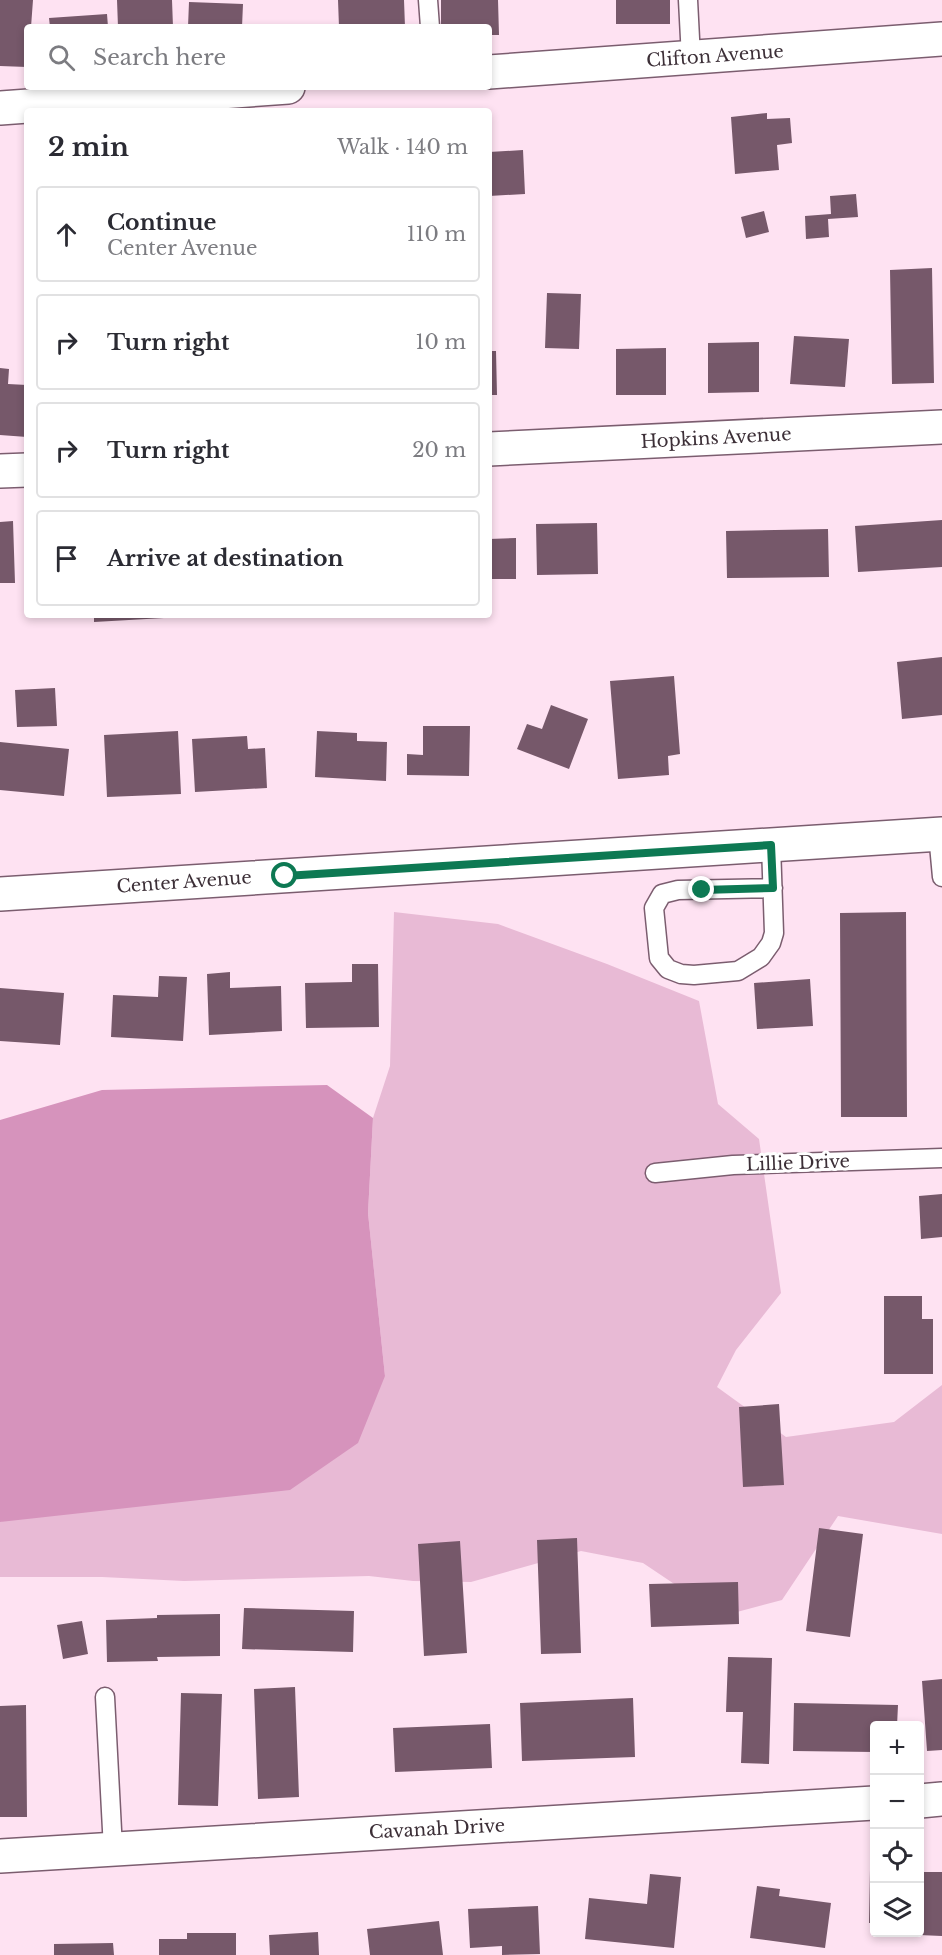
<!DOCTYPE html>
<html lang="en">
<head>
<meta charset="utf-8">
<style>
  :root { --surface:#fff; --page:#f7f7f7; --text:#2b2b33; --muted:#7c7c81; --line:#e1e1e2 }
  body { margin:0; font-family:"Libre Baskerville",serif; background:var(--page); color:var(--text) }
  .controls { position:absolute; right:18px; bottom:18px; display:grid; overflow:hidden; border-radius:6px; box-shadow:0 3px 9px #0003 }
  .controls button { width:54px; height:54px; display:grid; place-items:center; padding:0; border:0; border-bottom:2px solid var(--line); background:var(--surface); color:var(--text); font:30px sans-serif }
  .stop { position:absolute; width:18px; height:18px; margin:-14px; border:4px solid #0d7953; border-radius:50%; background:#fff }
  .stop.end { background:#0d7953; border-color:#fff; box-shadow:0 2px 6px #0008 }
  .list { margin:0; padding:0; list-style:none }
  h2 { display:flex; justify-content:space-between; align-items:center; height:78px; margin:0; padding:0 24px; font-size:26px }
  h2 small { font-size:20px; font-weight:400; color:var(--muted) }
  .list li { display:grid; grid-template-columns:39px 1fr auto; gap:18px; align-items:center; box-sizing:border-box; height:96px; margin:0 12px 12px; padding:0 12px; border:2px solid var(--line); border-radius:6px }
  .list b { display:block; font-size:22px; white-space:nowrap }
  .list p { margin:0; font-size:20px; white-space:nowrap; color:var(--muted) }
  .list em { font-size:20px; font-style:normal; color:var(--muted) }
  .icon { flex:none; width:33px; height:33px; fill:none; stroke:currentColor; stroke-width:2; stroke-linecap:round; stroke-linejoin:round }
  .map { position:relative; flex:none; width:942px; height:1955px; overflow:hidden }
  .search { position:absolute; background:var(--surface); box-shadow:0 3px 9px #0003; left:24px; top:24px; width:468px; height:66px; display:flex; align-items:center; gap:15px; box-sizing:border-box; padding:0 21px; border-radius:6px; color:var(--muted); font-size:22px }
  .panel { position:absolute; background:var(--surface); box-shadow:0 3px 9px #0003; left:24px; top:108px; width:468px; height:510px; border-radius:6px }
  .map>svg:first-child { display:block }
  .green { fill:#e8bad5 }
  .water { fill:#d693bc }
  .building { fill:#76586a }
  .lines { fill:none; stroke-linecap:round; stroke-linejoin:round }
  .lane-casing { stroke:#7b5d6f; stroke-width:21 }
  .street-casing { stroke:#7b5d6f; stroke-width:36 }
  .secondary-casing { stroke:#7b5d6f; stroke-width:36 }
  .lane { stroke:#fff; stroke-width:18 }
  .street { stroke:#fff; stroke-width:33 }
  .secondary { stroke:#fff; stroke-width:33 }
  .route { stroke:#0d7953; stroke-width:8 }
  .labels { text-anchor:middle; stroke-width:6; stroke-linejoin:round; paint-order:stroke }
  .street-label { font-size:18px; fill:#3c2f37; stroke:#fff }
</style>
</head>
<body>
<div class="map">
<svg width="942" height="1955" viewBox="0 0 942 1955">
  <rect width="100%" height="100%" fill="#fee2f2"/>
  <path class="green" d="M394,912L498,924L607,964L699,1001L718,1104L759,1139L781,1293L736,1350L717,1387L786,1437L894,1422L942,1385V1534L838,1516L782,1600L722,1616L643,1563L581,1551L471,1582L413,1581L369,1576L184,1581L102,1577H0V1522L385,1376L368,1213L373,1118L390,1066Z"/>
  <path class="water" d="M327,1085L373,1118L368,1213L385,1376L358,1443L290,1490L0,1522V1120L102,1090Z"/>
  <path class="building" d="M0,0H33L31,27H27V67L0,66Z
    M117,0H172L173,27H118Z
    M338,0H404L405,27H339Z
    M441,0H498L499,35H489V27H441Z
    M616,0H670V24H616Z
    M189,2L243,4L242,27H188Z
    M107,14L108,27H50L49,18Z
    M767,113V119L790,118L792,143L777,145L779,170L735,174L731,117Z
    M523,150L525,194L489,196V152Z
    M856,194L858,217L828,219L829,237L806,239L805,216L831,214L830,196Z
    M764,211L769,232L746,238L741,217Z
    M932,268L934,383L892,384L890,270Z
    M547,293L581,294L579,349L545,348Z
    M794,336L849,339L845,387L790,384Z
    M759,342V392L708,393V343Z
    M666,348V395H616V349Z
    M489,351H496L497,395H489Z
    M0,368L9,369L8,384L27,385V437L0,435Z
    M942,520V567L858,572L855,526Z
    M13,521L15,583H0V522Z
    M597,523L598,574L537,575L536,524Z
    M828,529L829,577L727,578L726,531Z
    M516,538V579H492V596H489V539Z
    M94,615H164V618L94,622Z
    M942,657V715L902,719L897,662Z
    M674,676L680,754L668,756L669,775L618,779L610,681Z
    M55,688L57,726L17,727L15,690Z
    M551,705L588,719L569,769L517,749L527,724L542,729Z
    M423,726H470L469,776L407,775V754L423,755Z
    M178,731L181,794L107,797L104,735Z
    M317,731L357,733V741L387,742L386,781L315,777Z
    M247,736L248,749L265,748L267,788L195,792L192,739Z
    M0,742L69,749L64,796L0,790Z
    M906,912L907,1117H841L840,913Z
    M352,964H378L379,1027L306,1028L305,983L352,982Z
    M230,972V988L281,986L282,1031L209,1035L207,974Z
    M159,976L187,977L183,1041L111,1037L113,995L158,997Z
    M810,979L813,1026L757,1029L754,983Z
    M0,988L64,993L60,1045L0,1041Z
    M942,1194V1237L921,1239L919,1196Z
    M884,1296H922V1319H933V1374H884Z
    M779,1404L784,1485L743,1487L739,1407Z
    M819,1528L863,1534L850,1637L806,1631Z
    M577,1538L581,1653L541,1654L537,1540Z
    M460,1541L467,1653L424,1656L418,1544Z
    M738,1582L739,1624L651,1627L649,1584Z
    M244,1608L354,1611L353,1652L242,1649Z
    M220,1614V1656L157,1657L158,1661L107,1662L106,1620L157,1618V1615Z
    M82,1621L88,1654L63,1659L57,1625Z
    M728,1657L772,1658L769,1764L741,1763L743,1712H726Z
    M942,1679V1750L927,1751L922,1681Z
    M295,1687L299,1797L258,1799L254,1689Z
    M181,1693L222,1694L218,1806L178,1805Z
    M633,1698L635,1757L522,1761L520,1703Z
    M794,1703L898,1705L897,1726H874V1752L793,1751Z
    M26,1705L27,1817H0V1706Z
    M490,1724L492,1768L395,1772L393,1728Z
    M870,1870L874,1871V1923H869Z
    M920,1872H942V1936L919,1935Z
    M650,1874L681,1877L674,1948L585,1939L589,1898L647,1904Z
    M757,1886L780,1889L779,1896L831,1903L825,1948L750,1938Z
    M538,1906L540,1954L502,1955V1946L470,1948L468,1909Z
    M439,1921L443,1955H370L367,1929Z
    M318,1932L319,1955H270L269,1935Z
    M187,1933H236V1955H159V1939H187Z
    M113,1943L114,1955H54V1944Z"/>
  <g class="lines">
    <g class="lane-casing">
      <path id="lane" d="M428,0L430,27
        M688,0L691,58
        M938,834L942,877
        M771,845L774,933L771,943L761,957L738,971L694,975L681,974L668,969L659,958L654,908L662,894L678,890L773,888
        M655,1173L733,1165L942,1158
        M105,1697L113,1849"/>
    </g>
    <g class="street-casing">
      <path id="street" d="M489,72L942,39
        M0,108L288,87
        M489,449L942,427
        M0,471L27,470
        M920,1801L942,1799
        M0,1856L874,1803"/>
    </g>
    <g class="secondary-casing">
      <path id="secondary" d="M0,894L942,834"/>
    </g>
    <use href="#lane" class="lane"/>
    <use href="#street" class="street"/>
    <use href="#secondary" class="secondary"/>
  </g>
  <g class="lines">
    <path class="route" d="M285,876L771,845L773,888L702,890"/>
  </g>
  <g class="labels">
    <g class="street-label">
      <text transform="translate(715 56) rotate(-4)" y="6">Clifton Avenue</text>
      <text transform="translate(716 438) rotate(-3)" y="6">Hopkins Avenue</text>
      <text transform="translate(184 882) rotate(-4)" y="6">Center Avenue</text>
      <text transform="translate(798 1163) rotate(-2)" y="6">Lillie Drive</text>
      <text transform="translate(437 1829) rotate(-3)" y="6">Cavanah Drive</text>
    </g>
  </g>
</svg>
<div class="controls">
<button>+</button>
<button>−</button>
<button><svg class="icon" aria-label="locate" viewBox="0 0 24 24"><circle cx="12" cy="12" r="6"/><path d="M12 2v4M12 18v4M2 12h4M18 12h4"/></svg></button>
<button><svg class="icon" aria-label="layers" viewBox="0 0 24 24"><path d="M12 4l9 5-9 5-9-5zM3 14l9 5 9-5"/></svg></button>
</div>
<div class="stop" style="left:285px;top:876px"></div>
<div class="stop end" style="left:702px;top:890px"></div>
<div class="search"><svg class="icon" aria-label="search" viewBox="0 0 24 24"><circle cx="10" cy="10" r="6"/><path d="M15 15l6 6"/></svg>Search here</div>
<section class="panel">
<h2>2 min<small>Walk · 140 m</small></h2>
<ul class="list">
<li><svg class="icon" aria-label="ahead" viewBox="0 0 24 24"><path d="M12 20V5M6 11l6-6 6 6"/></svg><div><b>Continue</b><p>Center Avenue</p></div><em>110 m</em></li>
<li><svg class="icon" aria-label="right" viewBox="0 0 24 24"><path d="M7 20v-9h11M14 6l5 5-5 5"/></svg><div><b>Turn right</b></div><em>10 m</em></li>
<li><svg class="icon" aria-label="right" viewBox="0 0 24 24"><path d="M7 20v-9h11M14 6l5 5-5 5"/></svg><div><b>Turn right</b></div><em>20 m</em></li>
<li><svg class="icon" aria-label="arrive" viewBox="0 0 24 24"><path d="M6 21V4h12l-3 4 3 4H6"/></svg><div><b>Arrive at destination</b></div></li>
</ul>
</section>
</div>
</body>
</html>
